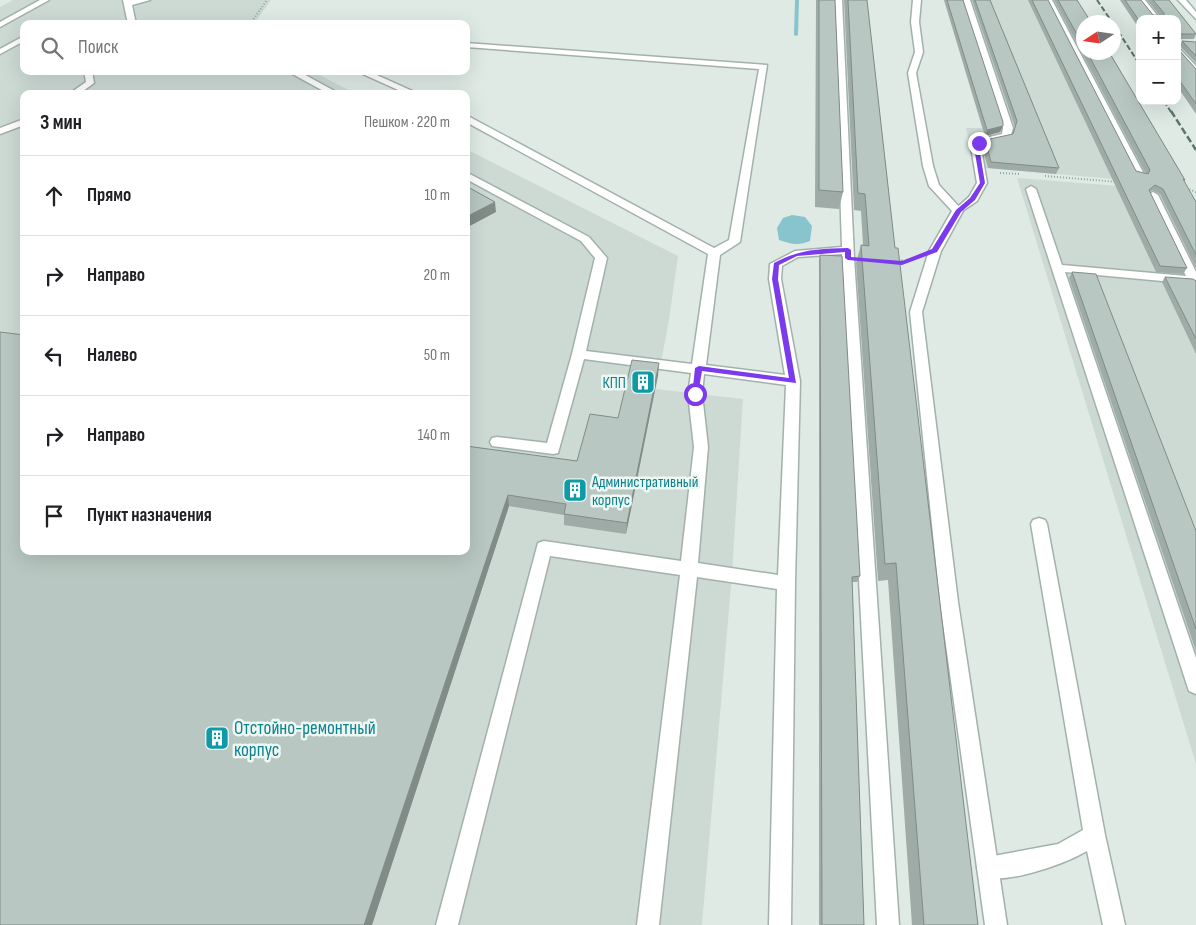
<!DOCTYPE html>
<html lang="ru">
<head>
<meta charset="utf-8">
<style>
  :root { --surface:#fff; --page:#f2f2f2; --text:#202124; --muted:#757577; --line:#e0e0e0 }
  body { margin:0; font-family:"Sofia Sans Condensed",sans-serif; background:var(--page); color:var(--text) }
  .controls { position:absolute; right:15px; top:15px; display:grid; overflow:hidden; border-radius:10px; box-shadow:0 5px 20px #0002 }
  .controls button { width:45px; height:45px; display:grid; place-items:center; padding:0; border:0; border-bottom:1px solid var(--line); background:var(--surface); color:var(--text); font:25px sans-serif }
  .compass { position:absolute; left:1076px; top:15px; width:45px; height:45px; border-radius:50%; background:var(--surface); box-shadow:0 5px 20px #0002; rotate:258deg }
  .stop { position:absolute; width:15px; height:15px; margin:-11px; border:4px solid #7c3aed; border-radius:50%; background:#fff }
  .stop.end { background:#7c3aed; border-color:#fff; box-shadow:0 1px 5px #0008 }
  .list { margin:0; padding:0; list-style:none }
  h2 { display:flex; justify-content:space-between; align-items:center; height:65px; margin:0; padding:0 20px; font-size:21px }
  h2 small { font-size:16px; font-weight:400; color:var(--muted) }
  .list li { display:grid; grid-template-columns:32px 1fr auto; gap:15px; align-items:center; box-sizing:border-box; height:80px; padding:0 20px; border-top:1px solid var(--line) }
  .list b { display:block; font-size:19px; white-space:nowrap }
  .list em { font-size:16px; font-style:normal; color:var(--muted) }
  .icon { flex:none; width:28px; height:28px; fill:none; stroke:currentColor; stroke-width:2; stroke-linecap:round; stroke-linejoin:round }
  .map { position:relative; flex:none; width:1196px; height:925px; overflow:hidden }
  .search { position:absolute; background:var(--surface); box-shadow:0 5px 20px #0002; left:20px; top:20px; width:450px; height:55px; display:flex; align-items:center; gap:12px; box-sizing:border-box; padding:0 18px; border-radius:10px; color:var(--muted); font-size:19px }
  .panel { position:absolute; background:var(--surface); box-shadow:0 5px 20px #0002; left:20px; top:90px; width:450px; height:465px; border-radius:10px }
  .map>svg:first-child { display:block }
  .built { fill:#cddad4 }
  .water { fill:#88c4ce }
  .lines { fill:none; stroke-linecap:round; stroke-linejoin:round }
  .stream { fill:#88c4ce; fill-rule:evenodd }
  .service-casing { stroke:#a2b1ac; stroke-width:3 }
  .minor-casing { stroke:#a2b1ac; stroke-width:3 }
  .secondary-casing { stroke:#9fb5ad; stroke-width:3 }
  .path-far1 { stroke:#81ad9e; stroke-width:2; stroke-dasharray:1 2; stroke-linecap:butt }
  .path { stroke:#81ad9e; stroke-width:2.5; stroke-dasharray:2 3; stroke-linecap:butt }
  .service { fill:#fff; fill-rule:evenodd }
  .minor { fill:#fff; fill-rule:evenodd }
  .secondary { fill:#fff; fill-rule:evenodd }
  .rail-far1 { stroke:#5b756e; stroke-width:2; stroke-dasharray:5.5 2.5; stroke-linecap:butt }
  .rail { stroke:#5b756e; stroke-width:2.5; stroke-dasharray:7 3; stroke-linecap:butt }
  .wall { fill:#9eaba6 }
  .shaded-wall { fill:#818b87 }
  .building { fill:#b8c7c1; stroke:#818b87 }
  .route { fill:#7c3aed }
  .labels { text-anchor:middle; stroke-width:5; stroke-linejoin:round; paint-order:stroke }
  .culture-label { font-size:16px; fill:#0d838f; stroke:#eff7f3; text-anchor:end }
  .near-culture-label { font-size:19px; fill:#0d838f; stroke:#eff7f3; text-anchor:start }
</style>
</head>
<body>
<div class="map">
<svg width="1196" height="925" viewBox="0 0 1196 925">
  <rect width="100%" height="100%" fill="#dfeae5"/>
  <path class="built" d="M13,0H271L254,24H24V71H312L356,94H24V551H466V149L678,256L669,320L656,389L743,399L732,574L702,925H0V7Z
    M944,0H1073L1084,22V52L1182,185L975,167L966,128H982Z
    M1017,178L1183,191L1196,214V764Z"/>
  <path class="water" d="M792,215L805,217L812,226L810,241C799,246 790,244 779,240L777,228L783,218Z"/>
  <g class="lines">
    <path class="stream" d="M795,0H799L798,35L796,36L794,35Z"/>
    <g class="service-casing">
      <path id="service" d="M40,0H49L0,27V22Z
        M123,0H150L132,5L136,24H128Z
        M834,0H842L854,258L899,925H877L842,254L798,257L782,266L781,279L800,381L795,583L791,925H769L777,589L697,577L659,925H637L680,575L550,556L458,925H436L538,543L544,541L681,561L694,447L688,394L691,373L584,359L558,453L553,454L492,446L490,442L492,438L497,437L547,443L572,354L595,258L581,241L466,179V172L589,237L607,258L586,351L692,364L708,254L466,122V115L714,248L729,240L759,69L466,47V43L767,65L740,242L720,255L706,365L785,375L769,279L770,264L795,251L842,247ZM704,374L786,385L778,575L698,563L708,447L702,394Z
        M962,0H970L1013,128L1010,138L987,143L981,148L987,183L977,201L958,214L953,211L969,197L977,183L971,147L981,139L1002,134L1003,128Z
        M1044,0H1052L1145,176L1144,178L1135,176Z
        M1137,0H1145L1160,19H1152Z
        M24,36V41L0,54V49Z
        M1177,46L1196,66V75L1177,54Z
        M84,71H92L94,83L79,94H69L86,82Z
        M287,71H298L340,94H329Z
        M356,71H368L419,94H407Z
        M24,119V125L0,134V128Z
        M1031,186L1036,189L1062,265L1186,276L1148,195L1153,192L1158,195L1196,272V288L1192,287L1189,281L1184,283L1065,272L1196,658V694L1189,691L1187,685L1026,189Z
        M1039,518L1045,520L1047,524L1105,835L1125,925H1103L1087,851C1065,864 1004,886 980,876L977,868L980,860L988,857L1058,844L1083,830L1031,524L1033,520Z"/>
    </g>
    <g class="minor-casing">
      <path id="minor" d="M913,0H921L919,22L923,52L916,73L933,166L939,185L963,211L941,251L922,312L958,602L1007,925H985L940,602L910,312L929,251L952,211L929,186L923,166L908,73L915,52L911,22Z"/>
    </g>
    <g class="secondary-casing">
      <path id="secondary" d="M1178,0H1186L1196,12V19Z"/>
    </g>
    <path class="path-far1" d="M250,24L267,0
      M1000,173L1021,174
      M1045,176L1118,182
      M1184,187L1196,192"/>
    <path class="path" d="M896,262L912,259"/>
    <use href="#service" class="service"/>
    <use href="#minor" class="minor"/>
    <use href="#secondary" class="secondary"/>
    <path class="rail-far1" d="M1097,0L1112,22
      M1114,25L1140,65
      M1164,101L1171,112"/>
    <path class="rail" d="M1171,111L1196,150"/>
  </g>
  <path class="wall" d="M816,0H835L843,192L839,209L815,207Z
    M844,0H867L895,248L978,925H912L888,580L878,581L856,263L861,245H863L861,211L854,210Z
    M944,0H963L1003,126L1000,132L985,136Z
    M972,0H990L1059,168L1056,174L988,168L983,149L986,143L989,142L990,139L1013,134L1015,127Z
    M1028,0H1048L1136,171L1146,174L1054,0H1077L1084,22V52H1109L1185,180L1184,182L1196,202V268L1160,194L1152,190L1150,192L1187,268L1183,274L1156,272Z
    M1120,0H1141L1153,15L1160,16L1147,0H1169L1196,34L1194,39H1178V49L1196,69V114L1177,86V19H1140V30Z
    M1182,41L1196,42V63L1180,46Z
    M820,255L860,576L857,582H852L864,925H819V261Z
    M1072,272L1196,531V651L1069,278Z
    M1165,277L1196,281V354L1162,282Z
    M658,375L626,534L564,525V515L509,506L372,925H0L24,551L466,446L577,461Z"/>
  <path class="shaded-wall" d="M1003,126L1000,132L985,136L987,130Z
    M495,202L496,212L466,228V217Z
    M659,363L658,375L626,534L627,523Z
    M508,495L509,506L372,925H364Z"/>
  <path class="building" d="M819,0H835L843,192L819,190Z
    M848,0H867L895,248H898L903,290L978,925H924L896,563L885,564L861,245L869,246L865,194L858,193Z
    M947,0H963L1003,122V126L987,130Z
    M975,0H990L1059,168L991,162L986,143L991,142L990,139L1013,134L1017,121Z
    M1032,0H1048L1136,171L1148,174L1150,170L1087,52H1109L1185,180L1183,179L1196,202V255L1163,189L1155,185L1149,190L1187,268L1160,266Z
    M1058,0H1077L1091,22H1084V47Z
    M1125,0H1141L1153,15L1164,16V13L1153,0H1169L1196,34H1178V49L1196,69V104L1177,77V19H1140V22Z
    M1182,41L1196,42V56Z
    M466,186L495,202L466,217Z
    M820,255L842,256L860,576L852,577L864,925H822Z
    M1072,272L1096,274L1196,531V629Z
    M1165,277L1193,279L1196,281V339Z
    M0,332L24,335V551H466V446L577,461L590,414L618,418L632,360L659,363L627,523L564,514L566,504L508,495L364,925H0Z"/>
  <path class="route" d="M977,142L982,143L979,147L985,183L975,200L961,212L937,252L902,265L848,260L845,258V252L797,256L779,265L778,279L796,383L702,371L698,394L692,396L695,368L699,366L789,378L772,279L774,263C800,249 818,249 848,248L851,250V257L902,261L932,249L956,210L970,198L980,183L974,147Z"/>
  <defs>
    <g id="building-square" transform="scale(1.25)"><rect x="-9" y="-9" width="18" height="18" rx="4" fill="#0f9aa8" stroke="#eff7f3"/><path d="M-4-6H4V6H1V3H-1V6H-4ZM-2.5-4.3h1.7v1.8h-1.7ZM.8-4.3h1.7v1.8H.8ZM-2.5-1h1.7V.8h-1.7ZM.8-1h1.7V.8H.8Z" fill="#fff"/></g>
  </defs>
  <g fill-rule="evenodd">
    <use href="#building-square" x="643" y="382"/>
    <use href="#building-square" x="575" y="490"/>
    <use href="#building-square" x="217" y="738"/>
  </g>
  <g class="labels">
    <g class="culture-label">
      <text x="626" y="388">КПП</text>
      <text x="592" y="487" text-anchor="start">Административный<tspan x="592" dy="18">корпус</tspan></text>
    </g>
    <g class="near-culture-label">
      <text x="234" y="734">Отстойно-ремонтный<tspan x="234" dy="22">корпус</tspan></text>
    </g>
  </g>
</svg>
<div class="controls">
<button>+</button>
<button>−</button>
</div>
<svg class="compass" viewBox="-18 -18 36 36"><path d="M0-13l5 13h-10z" fill="#e53935"/><path d="M0 13l5-13h-10z" fill="#757577"/></svg>
<div class="stop" style="left:695px;top:394px"></div>
<div class="stop end" style="left:979px;top:143px"></div>
<div class="search"><svg class="icon" aria-label="search" viewBox="0 0 24 24"><circle cx="10" cy="10" r="6"/><path d="M15 15l6 6"/></svg>Поиск</div>
<section class="panel">
<h2>3 мин<small>Пешком · 220 m</small></h2>
<ul class="list">
<li><svg class="icon" aria-label="ahead" viewBox="0 0 24 24"><path d="M12 20V5M6 11l6-6 6 6"/></svg><div><b>Прямо</b></div><em>10 m</em></li>
<li><svg class="icon" aria-label="right" viewBox="0 0 24 24"><path d="M7 20v-9h11M14 6l5 5-5 5"/></svg><div><b>Направо</b></div><em>20 m</em></li>
<li><svg class="icon" aria-label="left" viewBox="0 0 24 24"><path d="M17 20v-9H6M10 6l-5 5 5 5"/></svg><div><b>Налево</b></div><em>50 m</em></li>
<li><svg class="icon" aria-label="right" viewBox="0 0 24 24"><path d="M7 20v-9h11M14 6l5 5-5 5"/></svg><div><b>Направо</b></div><em>140 m</em></li>
<li><svg class="icon" aria-label="arrive" viewBox="0 0 24 24"><path d="M6 21V4h12l-3 4 3 4H6"/></svg><div><b>Пункт назначения</b></div></li>
</ul>
</section>
</div>
</body>
</html>
